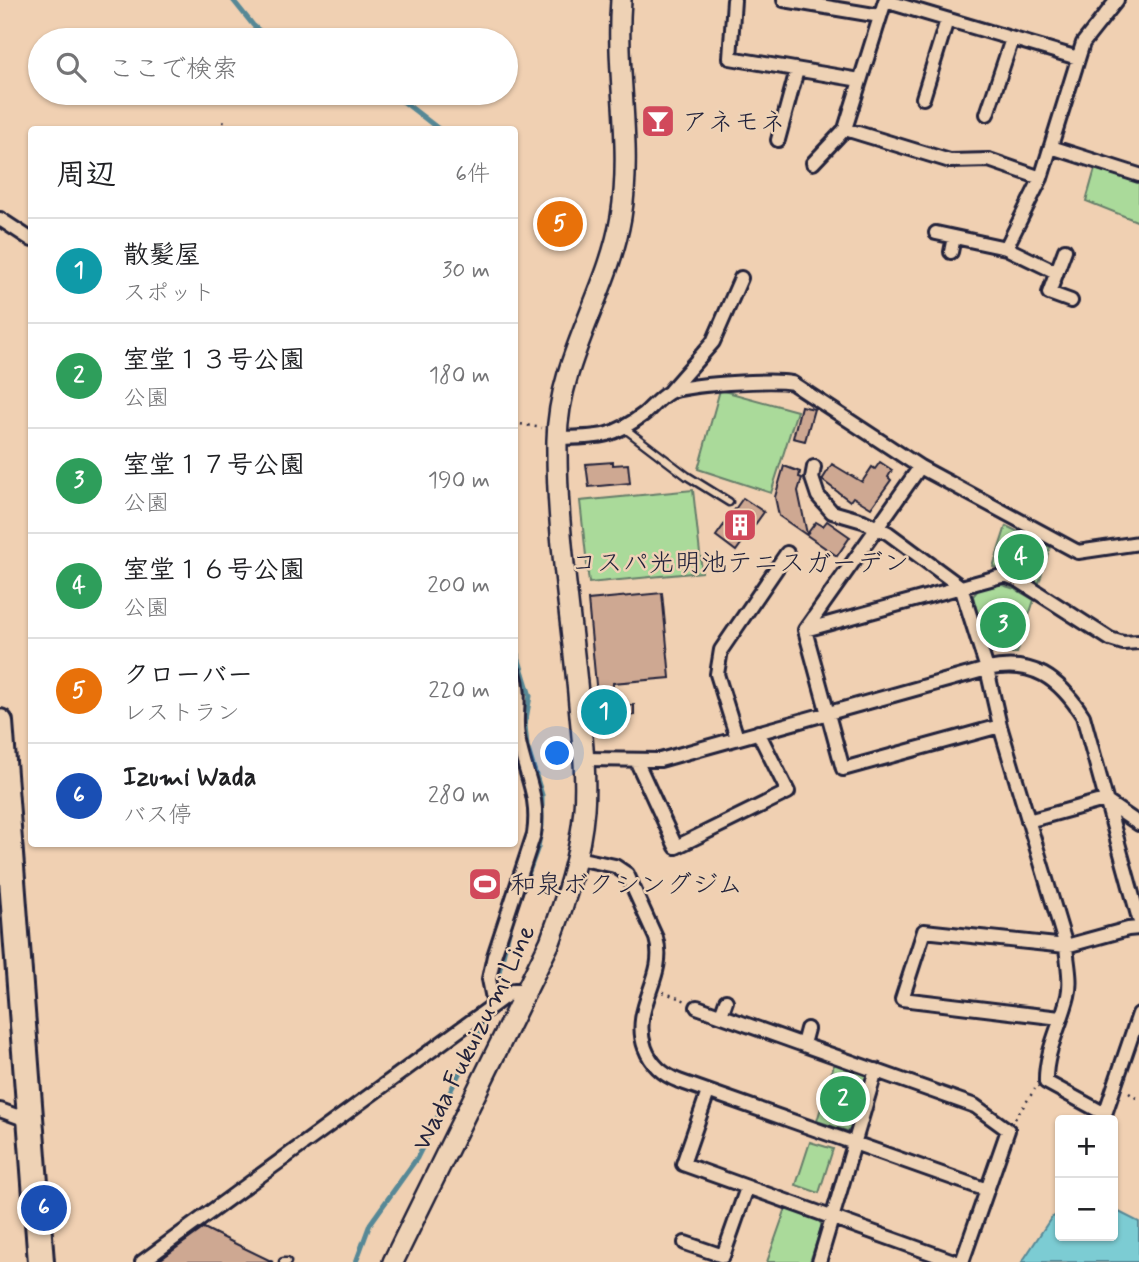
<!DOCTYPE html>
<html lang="ja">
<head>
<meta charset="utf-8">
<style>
  :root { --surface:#fff; --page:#f2f2f2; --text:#202124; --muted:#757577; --line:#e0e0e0; --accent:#d1495b }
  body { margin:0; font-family:Mynerve,"Klee One",sans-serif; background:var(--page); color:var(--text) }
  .controls { position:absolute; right:21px; bottom:21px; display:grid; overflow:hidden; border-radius:7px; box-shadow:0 2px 5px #0004 }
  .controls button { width:63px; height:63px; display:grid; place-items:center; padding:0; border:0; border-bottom:2px solid var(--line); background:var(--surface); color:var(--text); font:35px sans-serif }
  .you { position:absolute; left:558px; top:754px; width:24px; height:24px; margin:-18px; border:5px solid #fff; border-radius:50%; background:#1a73e8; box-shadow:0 0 0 10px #1a73e833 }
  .badge { display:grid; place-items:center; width:46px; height:46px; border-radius:50%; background:var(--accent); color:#fff; font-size:23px; font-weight:700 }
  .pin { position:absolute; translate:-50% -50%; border:4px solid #fff; box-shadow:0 2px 7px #0006 }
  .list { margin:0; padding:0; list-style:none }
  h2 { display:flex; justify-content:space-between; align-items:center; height:91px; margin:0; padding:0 28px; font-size:30px }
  h2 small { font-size:23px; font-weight:400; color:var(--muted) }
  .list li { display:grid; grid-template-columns:46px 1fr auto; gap:21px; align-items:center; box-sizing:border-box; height:105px; padding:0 28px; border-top:2px solid var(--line) }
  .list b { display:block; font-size:26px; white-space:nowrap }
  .list p { margin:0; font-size:23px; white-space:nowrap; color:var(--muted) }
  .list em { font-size:23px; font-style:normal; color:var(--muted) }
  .icon { flex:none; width:38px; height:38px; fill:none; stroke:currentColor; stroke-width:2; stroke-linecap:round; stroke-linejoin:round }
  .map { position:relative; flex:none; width:1139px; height:1262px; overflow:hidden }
  .search { position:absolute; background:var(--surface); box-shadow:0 2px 5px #0004; left:28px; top:28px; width:490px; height:77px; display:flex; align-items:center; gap:18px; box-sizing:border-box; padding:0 24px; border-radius:38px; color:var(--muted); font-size:26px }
  .panel { position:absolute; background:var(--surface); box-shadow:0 2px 5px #0004; left:28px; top:126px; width:490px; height:721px; border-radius:7px }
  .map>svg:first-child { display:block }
  .green { fill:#aada9a; stroke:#667e6a; stroke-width:2 }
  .water { fill:#7bccd3; stroke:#578896; stroke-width:2 }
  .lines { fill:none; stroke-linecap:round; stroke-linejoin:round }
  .stream { stroke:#578896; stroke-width:5 }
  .building { fill:#cea892; stroke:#22223b; stroke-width:2 }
  .lane-casing { stroke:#22223b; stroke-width:11 }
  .street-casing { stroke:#22223b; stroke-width:18 }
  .secondary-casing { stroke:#22223b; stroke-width:24 }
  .highway-casing { stroke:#22223b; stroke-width:30 }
  .path { stroke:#22223b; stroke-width:2.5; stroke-dasharray:2 5; stroke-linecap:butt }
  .lane { stroke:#eed2b5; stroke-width:6 }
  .street { stroke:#eed2b5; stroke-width:12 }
  .secondary { stroke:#eed2b5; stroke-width:19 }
  .highway { stroke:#eed2b5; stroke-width:24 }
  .labels { text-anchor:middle; stroke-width:5; stroke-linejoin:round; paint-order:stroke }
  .poi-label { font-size:26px; fill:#22223b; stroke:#eed2b5; text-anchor:start }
  .street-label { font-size:26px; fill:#22223b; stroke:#eed2b5 }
</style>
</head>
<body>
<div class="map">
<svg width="1139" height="1262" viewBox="0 0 1139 1262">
  <rect width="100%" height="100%" fill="#f0d0b2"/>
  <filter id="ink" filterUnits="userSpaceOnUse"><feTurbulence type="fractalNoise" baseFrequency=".0143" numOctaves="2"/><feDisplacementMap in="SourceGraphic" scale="14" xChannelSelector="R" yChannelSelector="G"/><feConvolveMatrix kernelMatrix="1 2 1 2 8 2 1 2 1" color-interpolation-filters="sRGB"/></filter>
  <g filter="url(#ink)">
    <path class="green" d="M1095,169L1139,182V222L1086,201Z
      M720,390L797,411L771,493L698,469Z
      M693,490L702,572L589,583L580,501Z
      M1006,526L1050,547L1039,583L1019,570L993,567Z
      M999,584L1015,589L1034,600L1017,653H992L986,649L973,596L978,590Z
      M835,1061L866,1071L868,1077L853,1129L847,1131L817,1121Z
      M810,1142L833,1149L819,1193L796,1185Z
      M786,1208L818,1220L822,1225L810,1262H767Z"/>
    <path class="water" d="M1113,1209L1139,1222V1262H1022L1051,1218L1060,1213V1236H1113Z"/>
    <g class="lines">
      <path class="stream" d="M233,0L253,25L270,40
        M385,93L404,102L440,130
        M499,972L513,916L538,847L542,826V795L527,746L525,725L530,696L514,644
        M356,1262L370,1224L417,1158L485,1022"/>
    </g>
    <path class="building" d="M801,406L814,409L805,441L793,438Z
      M613,462V465L628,464L630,483L589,487L586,464Z
      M880,462L892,470L888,477L891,480L871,508L853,497L850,501L822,480L832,464L862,482L872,467L875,469Z
      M784,466L800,472L799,477L802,478L798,491L807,534L816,522L823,526L827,521L850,537L837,556L779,516L775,497Z
      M743,498L764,512L736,551L716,536Z
      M662,593L670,678L613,683L612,706L634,705V715L595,719V706H598L588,600Z
      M204,1228L236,1244L273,1262H157Z"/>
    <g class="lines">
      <g class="lane-casing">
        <path id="lane" d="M624,428L687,476L729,502
          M283,1262H287"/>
      </g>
      <g class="street-casing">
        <path id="street" d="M734,0L730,58L860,80
          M784,0L880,16
          M923,98L947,20
          M987,114L1012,39
          M778,140L797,70
          M1051,147L1139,175
          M813,163L845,129
          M1041,178L989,160L950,161L845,129L885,1L1078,58
          M0,219L32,240
          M936,233L1006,248L1056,272
          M1006,248L1041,178L1083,43L1117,0
          M1065,250L1049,293L1071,301
          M951,252L954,237
          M670,391L713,342L741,278
          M557,438C597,437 611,439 644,414C652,407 659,398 668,393C682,384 774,379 792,383L920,467L1078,552L1139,543
          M814,467L812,478L818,496L832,512L863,521L888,533L961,587L987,669L1000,726L1066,946C1067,962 1072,980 1068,996C1061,1025 1045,1052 1046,1082L1105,1114L1139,1014
          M920,467L805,630L1005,575L1018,580L1110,639L1123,643L1139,642
          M805,630L843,769L1000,726
          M737,738L717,674L721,650L787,553
          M584,759L660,760L987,669C1033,659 1059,678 1083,716L1139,919
          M636,760L676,847L788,792L758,732
          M1028,821L1097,802H1107L1139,824
          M577,858L615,866L627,874L656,938C668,977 630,1007 645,1048C651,1064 663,1075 679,1081L987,1190
          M494,1004L489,979L494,956L534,834C540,794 524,774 518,737C514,714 522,697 514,672
          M697,1007L975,1106L1008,1130L962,1262
          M721,1015L726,1001
          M1060,1018L902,999L924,931L1066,946L1128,929L1139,928
          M803,1044L807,1029
          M708,1092L683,1164L956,1262
          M0,1110L30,1121
          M685,1243L723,1256L747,1188
          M142,1262L514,990H525
          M819,1262L876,1070"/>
      </g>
      <g class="secondary-casing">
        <path id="secondary" d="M393,1262L550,942C566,899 580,856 584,809C587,771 581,731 578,693C570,609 556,524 557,440C558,360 608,294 621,217C633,145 615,72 621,0"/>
      </g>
      <g class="highway-casing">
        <path id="highway" d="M0,722L41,1262"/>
      </g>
      <path class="path" d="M222,130L224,119
        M514,423L542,428
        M663,992L686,1001
        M1129,1093L1139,1100
        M1015,1119L1035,1089"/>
      <use href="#lane" class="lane"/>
      <use href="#street" class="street"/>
      <use href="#secondary" class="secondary"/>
      <use href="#highway" class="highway"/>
    </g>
  </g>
  <defs>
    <g id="bar-square" transform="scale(1.75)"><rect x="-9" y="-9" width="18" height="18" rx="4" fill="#d1495b" stroke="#eed2b5"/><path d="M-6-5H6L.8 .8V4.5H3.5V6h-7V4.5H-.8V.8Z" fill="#fff"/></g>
    <g id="building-square" transform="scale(1.75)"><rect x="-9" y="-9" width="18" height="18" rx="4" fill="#d1495b" stroke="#eed2b5"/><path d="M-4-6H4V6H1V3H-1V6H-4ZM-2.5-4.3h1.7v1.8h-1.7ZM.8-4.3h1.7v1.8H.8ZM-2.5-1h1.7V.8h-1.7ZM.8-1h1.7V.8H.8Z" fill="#fff"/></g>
    <g id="stadium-square" transform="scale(1.75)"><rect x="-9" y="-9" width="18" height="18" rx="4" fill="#d1495b" stroke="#eed2b5"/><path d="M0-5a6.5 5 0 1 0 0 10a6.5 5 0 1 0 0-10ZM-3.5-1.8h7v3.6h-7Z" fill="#fff"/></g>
  </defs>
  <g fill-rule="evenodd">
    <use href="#bar-square" x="658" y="121"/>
    <use href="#building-square" x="740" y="525"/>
    <use href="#stadium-square" x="485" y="884"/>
  </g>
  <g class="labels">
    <g class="poi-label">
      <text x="682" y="130">アネモネ</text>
      <text x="740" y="571" text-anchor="middle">コスパ光明池テニスガーデン</text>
      <text x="510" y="893">和泉ボクシングジム</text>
    </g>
    <g class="street-label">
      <text transform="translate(473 1037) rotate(-64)" y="9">Wada Fukuizumi Line</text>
    </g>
  </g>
</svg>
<div class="controls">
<button>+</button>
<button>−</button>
</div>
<div class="you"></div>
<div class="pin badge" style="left:604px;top:712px;background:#0f9aa8">1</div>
<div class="pin badge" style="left:843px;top:1099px;background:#2e9e5b">2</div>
<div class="pin badge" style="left:1003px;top:625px;background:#2e9e5b">3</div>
<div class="pin badge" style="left:1021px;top:557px;background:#2e9e5b">4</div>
<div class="pin badge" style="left:560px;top:224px;background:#e8710a">5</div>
<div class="pin badge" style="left:44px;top:1208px;background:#1a4fb4">6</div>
<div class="search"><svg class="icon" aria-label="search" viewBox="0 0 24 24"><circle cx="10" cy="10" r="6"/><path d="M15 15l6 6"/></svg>ここで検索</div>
<section class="panel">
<h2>周辺<small>6件</small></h2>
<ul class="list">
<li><span class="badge" style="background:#0f9aa8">1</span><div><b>散髪屋</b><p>スポット</p></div><em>30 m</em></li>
<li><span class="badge" style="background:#2e9e5b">2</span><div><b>室堂１３号公園</b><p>公園</p></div><em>180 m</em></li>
<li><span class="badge" style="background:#2e9e5b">3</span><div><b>室堂１７号公園</b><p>公園</p></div><em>190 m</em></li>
<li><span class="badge" style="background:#2e9e5b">4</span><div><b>室堂１６号公園</b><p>公園</p></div><em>200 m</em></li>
<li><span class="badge" style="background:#e8710a">5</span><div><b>クローバー</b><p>レストラン</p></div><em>220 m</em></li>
<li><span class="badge" style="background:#1a4fb4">6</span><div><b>Izumi Wada</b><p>バス停</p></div><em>280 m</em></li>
</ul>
</section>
</div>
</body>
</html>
